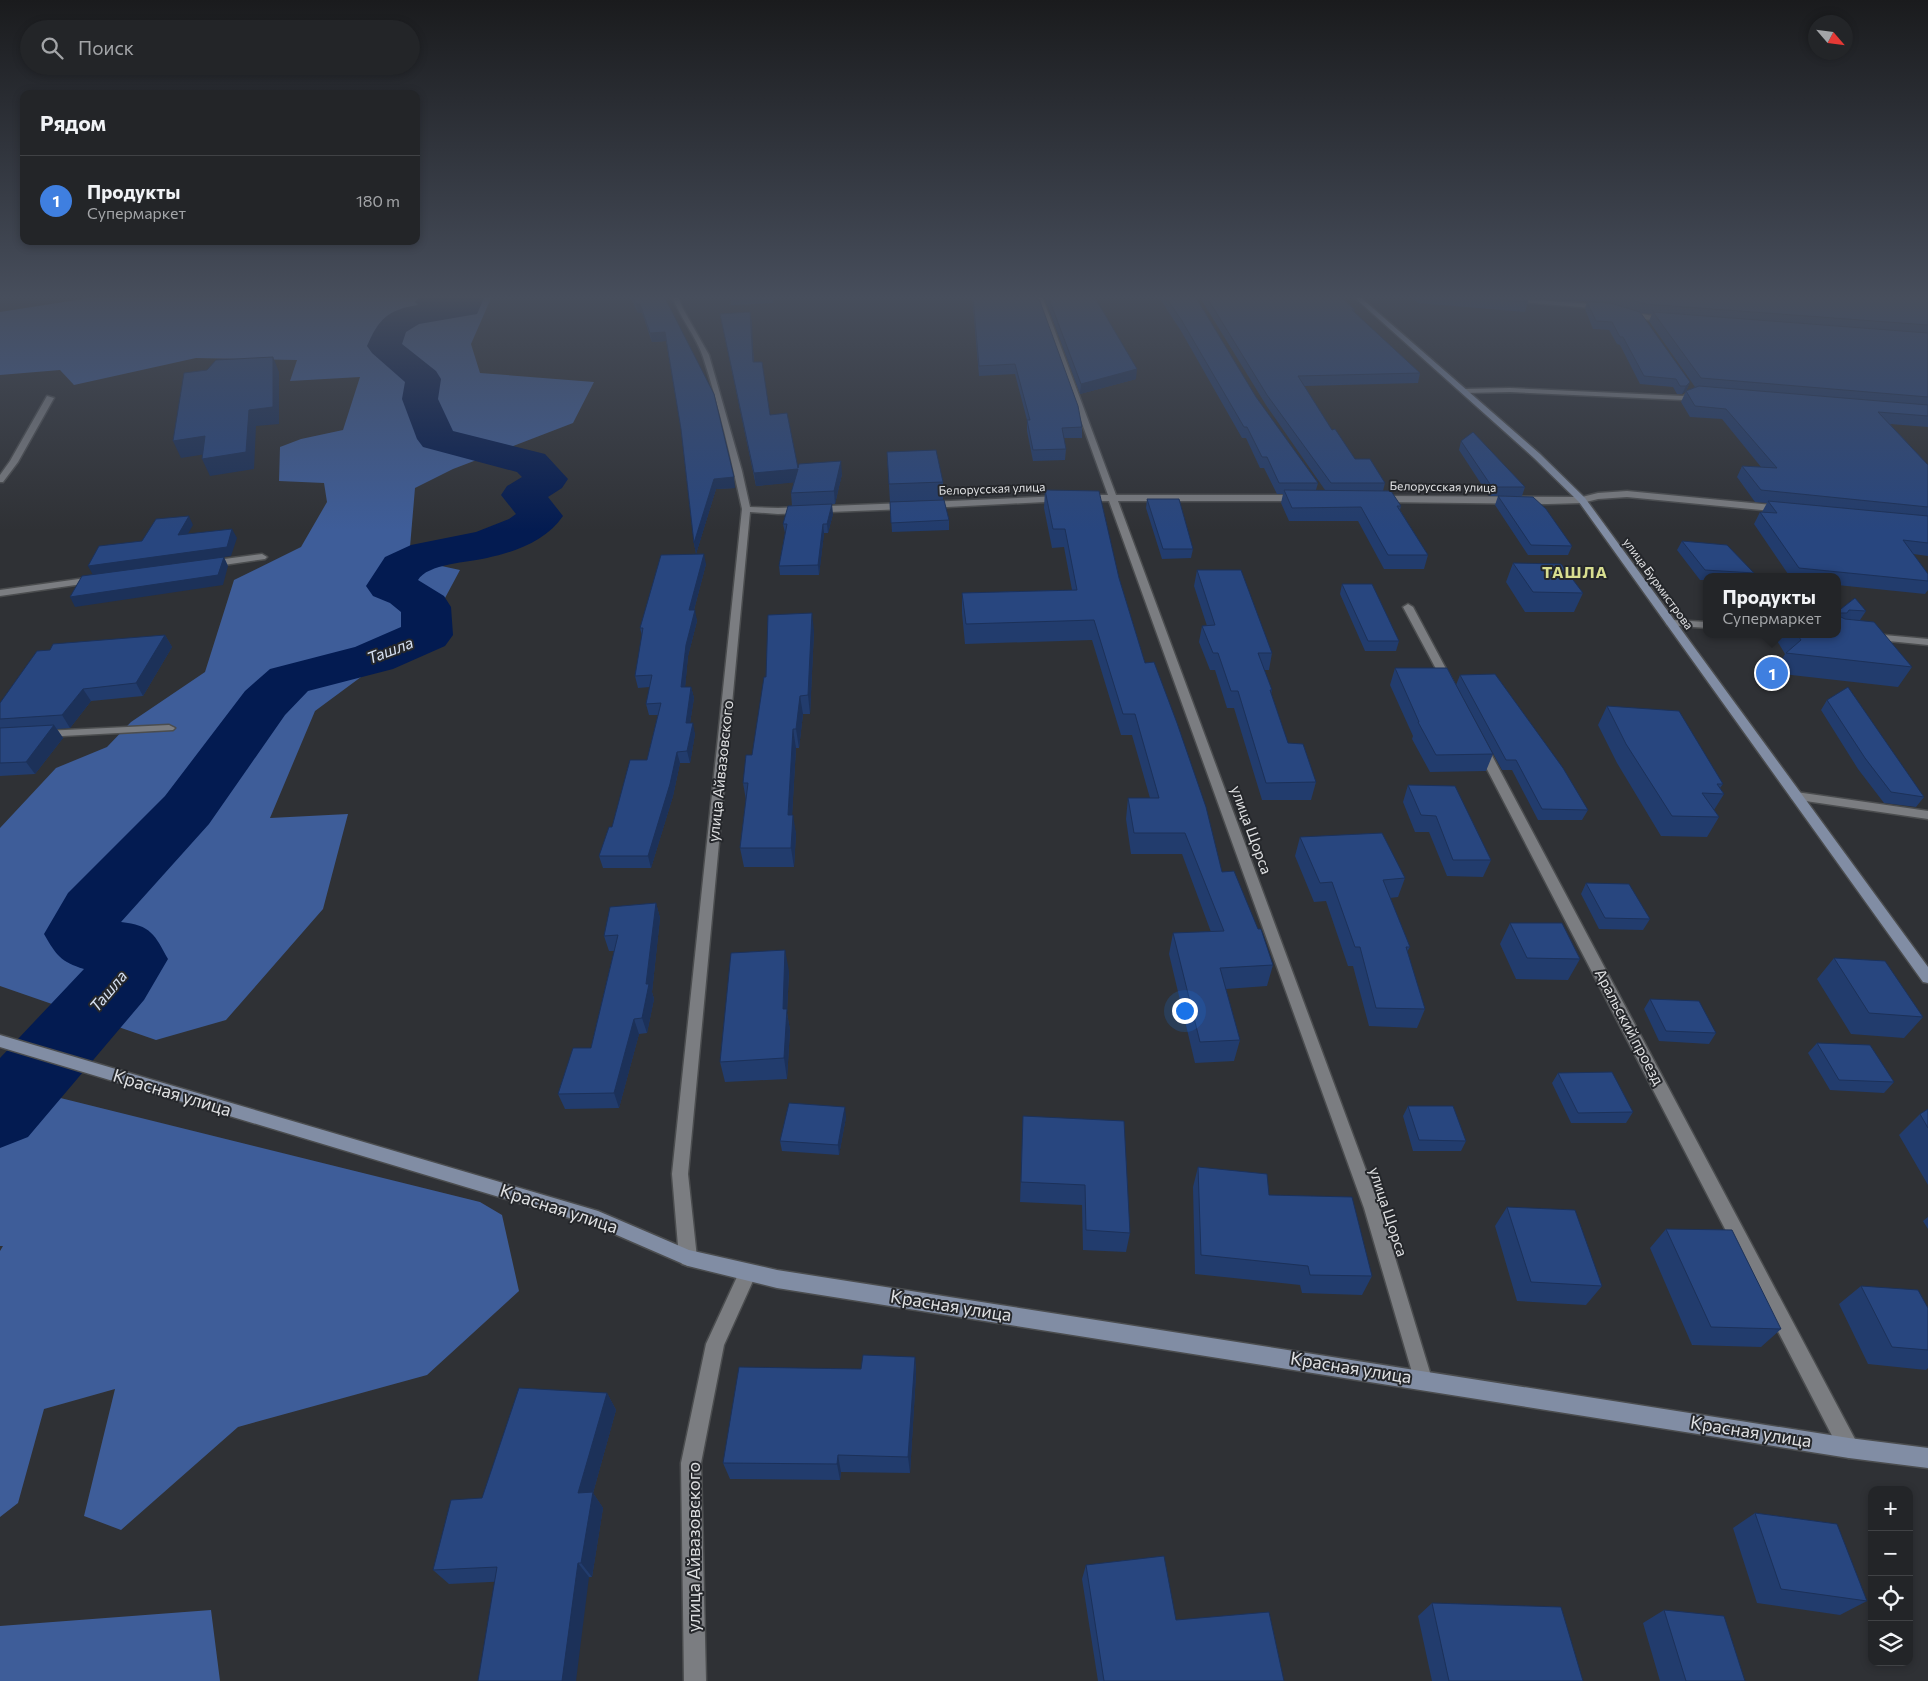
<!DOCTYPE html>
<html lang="ru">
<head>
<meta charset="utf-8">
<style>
  :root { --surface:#232528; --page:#2b2d30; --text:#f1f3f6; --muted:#a3a5a8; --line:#404245; --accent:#0b8043 }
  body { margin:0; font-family:Commissioner,sans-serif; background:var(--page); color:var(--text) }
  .controls { position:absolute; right:15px; bottom:15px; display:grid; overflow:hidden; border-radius:10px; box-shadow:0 2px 8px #0003 }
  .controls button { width:45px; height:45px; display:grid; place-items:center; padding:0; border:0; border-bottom:1px solid var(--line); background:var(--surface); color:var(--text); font:25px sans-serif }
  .compass { position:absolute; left:1808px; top:15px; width:45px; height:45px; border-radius:50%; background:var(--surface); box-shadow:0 2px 8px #0003; rotate:118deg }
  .you { position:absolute; left:1184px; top:1010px; width:18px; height:18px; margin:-12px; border:4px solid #fff; border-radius:50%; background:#1a73e8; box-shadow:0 0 0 8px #1a73e833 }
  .badge { display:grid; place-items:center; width:32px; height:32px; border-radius:50%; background:var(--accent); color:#fff; font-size:16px; font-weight:700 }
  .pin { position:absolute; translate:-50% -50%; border:2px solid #fff; box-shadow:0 1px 5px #0006 }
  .popup { position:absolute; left:1703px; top:573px; width:138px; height:65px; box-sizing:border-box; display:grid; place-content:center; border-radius:10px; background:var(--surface); filter:drop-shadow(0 1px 4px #0005); font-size:16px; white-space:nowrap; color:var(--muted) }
  .popup b { font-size:19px; color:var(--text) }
  .popup::after { content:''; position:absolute; left:50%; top:100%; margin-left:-10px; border:10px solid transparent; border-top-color:var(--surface) }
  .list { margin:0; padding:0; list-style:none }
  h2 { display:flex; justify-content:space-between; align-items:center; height:65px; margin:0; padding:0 20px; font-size:21px }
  h2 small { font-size:16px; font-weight:400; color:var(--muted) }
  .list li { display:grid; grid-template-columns:32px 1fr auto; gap:15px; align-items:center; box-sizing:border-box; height:90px; padding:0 20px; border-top:1px solid var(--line) }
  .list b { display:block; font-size:19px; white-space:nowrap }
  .list p { margin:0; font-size:16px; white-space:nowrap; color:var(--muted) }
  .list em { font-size:16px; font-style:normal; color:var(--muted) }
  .icon { flex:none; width:28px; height:28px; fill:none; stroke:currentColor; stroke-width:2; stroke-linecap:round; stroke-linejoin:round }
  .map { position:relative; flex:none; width:1928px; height:1681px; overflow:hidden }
  .search { position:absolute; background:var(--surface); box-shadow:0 2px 8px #0003; left:20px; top:20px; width:400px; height:55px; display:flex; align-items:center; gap:12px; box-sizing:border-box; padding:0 18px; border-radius:28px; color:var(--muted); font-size:19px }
  .panel { position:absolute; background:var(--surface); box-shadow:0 2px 8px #0003; left:20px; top:90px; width:400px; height:155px; border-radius:10px }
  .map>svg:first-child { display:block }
  .forest { fill:#3e5d99 }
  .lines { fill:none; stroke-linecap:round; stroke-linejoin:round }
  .river { fill:#031b51; fill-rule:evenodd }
  .street-casing { stroke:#4b4d4f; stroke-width:3 }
  .secondary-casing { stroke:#4b4d4f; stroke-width:3 }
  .street { fill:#7b7d81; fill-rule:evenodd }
  .secondary { fill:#818da4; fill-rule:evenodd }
  .wall { fill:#223c6d }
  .shaded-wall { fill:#1c3159 }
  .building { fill:#28467f; stroke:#1c3159 }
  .labels { text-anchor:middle; stroke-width:4; stroke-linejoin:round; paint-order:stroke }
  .far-street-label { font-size:12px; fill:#dfe0e2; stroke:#25272b }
  .street-label { font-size:15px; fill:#dfe0e2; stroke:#25272b }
  .far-district-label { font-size:16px; font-weight:bold; letter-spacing:1px; fill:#d8de90; stroke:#25272b }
  .water-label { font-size:16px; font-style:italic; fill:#d6e0f1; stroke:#25272b }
  .near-street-label { font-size:18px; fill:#dfe0e2; stroke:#25272b }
</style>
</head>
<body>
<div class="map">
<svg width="1928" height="1681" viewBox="0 0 1928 1681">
  <rect width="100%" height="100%" fill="#2f3135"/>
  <path class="forest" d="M86,296H492L471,344L480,373L594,382L573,423L453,469L415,488L409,559L460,570L430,626L315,711L270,818L348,814L323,909L226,1020L156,1040L0,986V828L56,768L107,747L131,722L205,672L234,580L301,547L327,502L324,483L279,481L280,447L301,439L343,430L360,377L290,381L297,360L196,358L74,385L60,370L0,375V312L83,299Z
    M0,1083L480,1202L502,1215L519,1291L427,1375L238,1427L121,1530L84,1516L115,1389L44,1409L18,1503L0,1517V1251L3,1246H0Z
    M211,1610L220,1681H0V1626Z"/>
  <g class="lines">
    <path class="river" d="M420,296H485L477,314L419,324L406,332L402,344L436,371L441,379L438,399L453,431L545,454L568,479L562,488L548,497L563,516C546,541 515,552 487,558C469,562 427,564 418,580L444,596L451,607L453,635L445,646L393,669L308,691L285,715L209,824L121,922C151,925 155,935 168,959L144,1000L28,1137L0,1148V1058L84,969C61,962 56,955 44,934L68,893L165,796L245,691L270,669L355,647L401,627V612L390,603L373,596L366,586L385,557L411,545L476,532L509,519L516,514L501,495L507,486L522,477L517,472L423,447L417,439L402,399L405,382L372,353L367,346C379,319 387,310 418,305L415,302Z"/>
    <g class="street-casing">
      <path id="street" d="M672,296H678L682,307L709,355L742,471L750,507L778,508L906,503L910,506L906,509L778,514L750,512L688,1174L697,1258L694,1264L688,1266L682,1264L679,1258L672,1174L742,509C731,458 719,406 703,357C696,336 680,318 672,296Z
        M1036,296H1042L1116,495H1298L1302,498L1298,501H1118L1380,1208L1432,1379L1430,1386L1423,1388L1416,1386L1414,1379L1364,1208L1109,501H1083L1079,498L1083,495H1108Z
        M1511,298L1603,305L1606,307L1603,309L1509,301Z
        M1627,311L1669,319L1666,321L1640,319L1625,314Z
        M1510,388L1683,396L1693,390L1703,393L1699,395L1694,394L1684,400L1510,392L1465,393L1461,391L1465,389Z
        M47,396L54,398L18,462L3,482H0V475L10,461Z
        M1627,491L1782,506L1786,509L1782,512L1627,497L1598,499L1582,503L1548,504L1381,502L1377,499L1381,496L1582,497L1598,493Z
        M1061,496L1065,499L1064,501L928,508L924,505L928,502Z
        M262,554L267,557L265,559L210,567L205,564L210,561Z
        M93,577L96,578V582L0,596V590Z
        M1408,604L1413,607L1453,682L1452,684H1444L1443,682L1403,607Z
        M1671,620L1707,622V628L1667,625L1666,623Z
        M1873,634L1928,639V645L1869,639V635Z
        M169,725L175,728L173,730L44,737L38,734L44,731Z
        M1482,744L1488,748L1856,1441L1859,1448L1856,1455L1849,1458L1842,1455L1476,748Z
        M1796,792L1928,811V819L1792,799L1790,796L1792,793Z
        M748,1264L754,1266L757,1272L724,1345L701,1463L706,1681H684L681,1463L706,1344L742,1266Z"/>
    </g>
    <g class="secondary-casing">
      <path id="secondary" d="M1353,296H1359L1540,454L1585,498L1928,967V983L1923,982L1579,502L1534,458Z
        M0,1035L598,1211L689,1250L777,1270L1849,1438L1928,1448V1468L1849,1458L777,1288L688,1266L596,1226L0,1047Z"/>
    </g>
    <use href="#street" class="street"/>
    <use href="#secondary" class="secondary"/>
  </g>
  <path class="wall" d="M630,296H664L735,488L716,489L696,554L706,564L694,610L697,621L688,656L685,687H691L694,698L690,723L695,734L690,763H680L673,796L651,868H603L599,856L612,827L647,760L658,715H649L646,704L650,687L638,688L635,676L642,636L640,628L696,554L694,543L681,429L666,341L652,342L642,313H638Z
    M730,296H773V303L731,305Z
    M972,296H1038L1082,427V438H1064L1066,449L1065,460L1033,461L1027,431V420L1015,374L979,376Z
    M1044,296H1094L1136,379L1080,394Z
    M1158,296H1195L1256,397L1318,483L1316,490H1325L1266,405L1199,296H1340L1355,310L1354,312L1420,373L1418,383L1304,386L1332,430L1355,459L1385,483L1383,491L1401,506L1400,510L1428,555L1424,569H1384L1358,521H1289L1281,503L1283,494H1277L1264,468H1260L1246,438H1242L1181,331Z
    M1409,296H1928V427L1890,424L1928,465V556L1913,554L1928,574V590L1925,594L1837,585V577H1790L1754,524L1760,512H1762L1767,503L1755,502L1737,477L1742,466L1761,467L1722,419L1690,417L1681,402L1686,391L1695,387L1649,321L1652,314L1640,313L1690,382L1686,391L1682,394H1677L1673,387L1640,384L1620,345L1617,344L1609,330L1593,329L1585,309L1587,302L1610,303L1526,297L1528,302L1525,312L1418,303Z
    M750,312L754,362L770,415L798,468L842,474L835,504L792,506L791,493L794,482L756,486L722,324L720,314Z
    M1461,441L1525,487L1522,496H1489L1459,450Z
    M887,452L943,482V500L890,502Z
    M1045,490L1119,578L1145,663L1222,872L1273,965L1267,986L1226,989L1240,1040L1234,1061L1195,1063L1169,954L1173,933L1211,932L1182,854H1131L1126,819L1128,798H1150L1132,735H1121L1092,640L965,644L962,613V593L1072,590L1064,547L1052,548L1044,508Z
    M1498,496L1572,546L1568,555H1528L1495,505Z
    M1147,499L1193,549L1191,558L1162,559L1146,508Z
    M890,502L949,520V530L892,532Z
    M833,514L828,533H824L819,575H780L779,566L785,533L783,524Z
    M1682,541L1754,573L1751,577H1707V580H1700L1677,550Z
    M1513,563L1583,593L1574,612H1525L1506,582Z
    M1197,570L1272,653L1269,670H1264L1272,690L1271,694L1288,743L1316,782L1311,800H1262L1234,708H1227L1215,670H1210L1199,642L1202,626H1207L1194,586Z
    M1342,584L1399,641L1396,651H1365L1340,594Z
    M1855,598L1866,611L1860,620L1912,667L1898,687L1774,673L1785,654L1773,634H1837V612Z
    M814,631L810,714H803L799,748H796L792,815L796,834L794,867H744L740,848L746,800L743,783L752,755Z
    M165,635L172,647L143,696L91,701L70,728L57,729L63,738L35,774L0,776V703Z
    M1395,668L1493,754L1486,771L1430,772L1412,739L1413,736L1390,685Z
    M1460,675L1588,810L1582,820H1538L1512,770H1502L1456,685Z
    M1827,700L1924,797L1916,807L1884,803L1858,769L1821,710Z
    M1607,706L1723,784L1720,788L1724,794L1714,810L1719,817L1707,837L1661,836L1617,763L1598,725Z
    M1408,785L1491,860L1483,877L1447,876L1429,832H1415L1403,802Z
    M1300,837L1405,878L1398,897L1390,898L1410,947L1407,952L1425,1009L1417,1028L1369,1026L1353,966H1348L1326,901L1314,902L1295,856Z
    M1586,883L1650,919L1643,930L1599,929L1581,894Z
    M656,903L660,918L652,992L654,999L647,1033L639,1034L619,1108L565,1109L558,1094L591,1048L614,951H609L604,936Z
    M1510,923L1580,959L1568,980L1516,979L1500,944Z
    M1834,958L1923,1017L1904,1038L1851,1034L1817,979Z
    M789,971L787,1013L790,1030L787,1079L725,1082L720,1062Z
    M1650,999L1716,1033L1709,1044L1659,1041L1644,1009Z
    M1817,1043L1894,1082L1884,1093L1830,1090L1808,1053Z
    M1558,1073L1633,1112L1626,1123H1571L1552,1083Z
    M1408,1106L1466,1141L1461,1151H1413L1403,1116Z
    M1928,1109V1185L1899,1135L1920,1114Z
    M1023,1116L1130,1233L1126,1252L1083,1250L1082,1205L1020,1202Z
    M846,1117L839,1155L782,1151L780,1141Z
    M1198,1167L1269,1195L1372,1276L1362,1295L1302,1293L1300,1285L1195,1274L1193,1187Z
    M1507,1207L1602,1286L1586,1305L1517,1301L1495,1226Z
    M1928,1217V1229L1923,1221Z
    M1666,1229L1781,1329L1761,1347L1692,1345L1650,1248Z
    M1861,1286L1928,1308V1368L1926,1370L1868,1364L1839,1304Z
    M915,1357L916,1374L910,1473L841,1472L840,1480L730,1479L723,1463L861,1369Z
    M607,1393L616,1410L593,1493L603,1508L592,1577L449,1584L433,1570L482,1498Z
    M1755,1513L1867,1601L1840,1615L1757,1603L1733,1528Z
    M1086,1565L1176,1620L1284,1681H1098L1082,1579Z
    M1432,1603L1583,1681H1432L1418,1616Z
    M1664,1610L1745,1681H1660L1643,1623Z"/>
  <path class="shaded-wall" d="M636,304H640L642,313H638Z
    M750,312L752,322L754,374L753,362Z
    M665,332L666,341L652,342L650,333Z
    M273,357L279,372V424L256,426L254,469L210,476L202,459L249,410Z
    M1137,369L1136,379L1080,394L1081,384Z
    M1690,382L1686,391L1682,394L1686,386Z
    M205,436L213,453L181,458L173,441Z
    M841,461L842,474L835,504L834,491Z
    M798,469L799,482L756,486L754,473Z
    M734,477L735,488L716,489L696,554L694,543L714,479Z
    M832,504L833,514L828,533L827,524Z
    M189,516L193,525L182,544L178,535Z
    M823,524L824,533L819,575L818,565Z
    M232,529L237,538L231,556L224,557L228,566L223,585L75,607L70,597L93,575L88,566Z
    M704,554L706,564L691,621L689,610Z
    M695,610L697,621L688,656L684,699L681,687L686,645Z
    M812,613L814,631L810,714L808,695Z
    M165,635L172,647L143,696L136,683Z
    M691,687L694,698L688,735L686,723Z
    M83,689L91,701L70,728L62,715Z
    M800,696L803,714L799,748L796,729Z
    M693,723L695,734L690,763L687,751Z
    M54,725L63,738L35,774L26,762Z
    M793,729L796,748L791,834L788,815Z
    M677,752L680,763L673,796L651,868L648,856Z
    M793,815L796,834L794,867L791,848Z
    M656,903L660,918L652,992L654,999L647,1033L642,1018Z
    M785,950L789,971L787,1013L790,1030L787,1079L784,1058L783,1009Z
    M634,1019L639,1034L619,1108L614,1093Z
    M845,1107L846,1117L839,1155L838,1145Z
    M915,1357L916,1374L910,1473L908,1457Z
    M607,1393L616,1410L593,1493L603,1508L592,1577L581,1563L578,1493Z
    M838,1455L841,1472L840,1480L837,1464Z
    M578,1563L589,1577L576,1681H562Z"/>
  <path class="building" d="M632,296H664L714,394L734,477L714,479L694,543L681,429L665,332L650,333L640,304H636Z
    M730,296H758L730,297Z
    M973,296H1038L1078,406L1082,427L1062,428L1066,449L1033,450L1027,420H1030L1015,364L979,366Z
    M1048,296H1094L1137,369L1081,384Z
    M1165,296H1195L1256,397L1318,483H1279L1267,457H1262L1247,427H1244L1182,321Z
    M1206,296H1340L1355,310H1352L1420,373L1298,376L1332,430L1335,429L1355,459H1370L1385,483H1331L1267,395Z
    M1446,296H1526L1528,302Z
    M1619,296H1928V325L1645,304Z
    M1587,302L1610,303L1640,312L1690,382L1686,386H1680L1676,379L1644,376L1623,337H1620L1612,322L1596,321Z
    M750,312L753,362H762L770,415L787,413L798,468L799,464L841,461L834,491L791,493L798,469L754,473L720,314Z
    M1653,312L1928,333V397L1701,378Z
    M273,357V407L249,410L246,452L202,459L205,436L173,441L184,373L207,370L216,360Z
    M1699,386L1928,405V416L1878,412L1928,465V507L1761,490L1742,466L1777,468L1726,409L1695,406L1686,391Z
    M1473,432L1525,487H1492L1461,441Z
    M936,450L943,482L889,484L887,452Z
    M1045,490L1099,491L1119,578L1145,663L1154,662L1177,723L1206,807L1222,872L1234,871L1258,929H1261L1273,965L1220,968L1240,1040L1200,1042L1173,933L1224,931L1185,833H1134L1128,798H1159L1135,714H1123L1094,620L966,624L962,593L1077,590L1065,529H1053Z
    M1284,490L1391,491L1401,506H1397L1428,555H1388L1361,507L1292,508Z
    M1498,496L1533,497L1546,509L1572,546L1531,545Z
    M1147,499H1179L1193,549H1163Z
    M944,500L949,520L891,523L890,502Z
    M1768,501L1928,516V543L1903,540L1928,574V581L1799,568L1760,512L1777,513Z
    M832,504L827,524H823L818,565L779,566L787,524H783L788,506Z
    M189,516L178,535L232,529L227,547L88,566L99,546L142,541L156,519Z
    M1682,541L1727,545L1754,573L1705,570Z
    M704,554L689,610H695L686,645L681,687H691L686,723H693L687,751L677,752L670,784L648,856H599L609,827H612L630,760H647L661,703L646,704L652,675L635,676L643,628H640L661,555Z
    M224,557L218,575L70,597L82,576Z
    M1513,563L1561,564L1583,593L1533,592Z
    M1197,570H1241L1272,653H1258L1272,690H1270L1288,743L1303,744L1316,782L1266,783L1238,691H1231L1218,653H1213L1202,626L1215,625Z
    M1342,584H1372L1399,641H1368Z
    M1855,598L1866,611L1849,610L1847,613H1839V616L1845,619L1874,622L1912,667L1786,653L1801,640L1797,634H1837V612Z
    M812,613L808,695L800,696L796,729H793L788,815H793L791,848H740L748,783H743L746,755H752L764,677H766L768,615Z
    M165,635L136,683L83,689L62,715L0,719V703L37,651L50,650L53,644Z
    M1395,668H1447L1493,754L1436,755L1418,722H1419Z
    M1495,674L1563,768L1588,810L1542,809L1516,760H1506L1460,675Z
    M1848,687L1924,797L1891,792L1865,758L1827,700Z
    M1607,706L1679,711L1723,784H1717L1724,794L1702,793L1719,817L1672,816L1626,744Z
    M54,725L26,762L0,763V728Z
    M1408,785L1455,786L1491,860H1453L1436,816L1421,815Z
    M1382,833L1405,878L1383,880L1410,947H1406L1425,1009L1376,1008L1360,947H1355L1332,882L1320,883L1300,837Z
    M1586,883L1629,884L1650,919L1605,918Z
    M656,903L646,984H649L642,1018L634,1019L614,1093L558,1094L573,1048H591L618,935L604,936L610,907Z
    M1510,923H1562L1580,959L1527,958Z
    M785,950L783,1009H787L784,1058L720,1062L731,953Z
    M1834,958L1885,961L1923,1017L1869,1013Z
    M1650,999L1699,1001L1716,1033L1666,1031Z
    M1817,1043L1870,1045L1894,1082L1839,1080Z
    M1612,1072L1633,1112L1578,1113L1558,1073Z
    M789,1103L845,1107L838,1145L780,1141Z
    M1408,1106H1453L1466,1141L1419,1140Z
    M1928,1109V1128L1920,1114Z
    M1023,1116L1124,1121L1130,1233L1086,1230L1085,1185L1021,1182Z
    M1198,1167L1267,1174L1269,1195L1352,1197L1372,1276L1310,1275L1308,1266L1201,1255Z
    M1507,1207L1575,1210L1602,1286L1531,1282Z
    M1666,1229L1732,1230L1781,1329L1711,1327Z
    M1861,1286L1918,1290L1928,1308V1350L1892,1347Z
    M863,1355L915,1357L908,1457L838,1455L837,1464L723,1463L739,1367L861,1369Z
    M519,1388L607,1393L578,1493L593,1492L581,1563H578L562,1681H478L497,1567L433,1570L451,1500L482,1498Z
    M1755,1513L1837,1524L1867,1601L1781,1589Z
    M1164,1556L1176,1620L1269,1612L1284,1681H1104L1086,1565Z
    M1432,1603L1561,1607L1583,1681H1449Z
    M1664,1610L1724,1616L1745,1681H1686Z"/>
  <linearGradient id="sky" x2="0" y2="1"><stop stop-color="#1a1b1d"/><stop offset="0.56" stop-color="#474e5c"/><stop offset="1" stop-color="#474e5c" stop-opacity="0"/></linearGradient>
  <rect width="1928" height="531" fill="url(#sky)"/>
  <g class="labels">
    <g class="far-street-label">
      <text transform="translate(1443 487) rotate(1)" y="4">Белорусская улица</text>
      <text transform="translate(992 489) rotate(-2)" y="4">Белорусская улица</text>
      <text transform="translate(1658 584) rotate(54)" y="4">улица Бурмистрова</text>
    </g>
    <g class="street-label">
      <text transform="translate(721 771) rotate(-84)" y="5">улица Айвазовского</text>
      <text transform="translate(1251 830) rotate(70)" y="5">улица Щорса</text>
      <text transform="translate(1629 1027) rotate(62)" y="5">Аральский проезд</text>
      <text transform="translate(1388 1212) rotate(72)" y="5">улица Щорса</text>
    </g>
    <g class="far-district-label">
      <text x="1575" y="578">ТАШЛА</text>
    </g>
    <g class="water-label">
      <text transform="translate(390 650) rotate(-21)" y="6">Ташла</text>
      <text transform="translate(108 991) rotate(-50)" y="6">Ташла</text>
    </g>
    <g class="near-street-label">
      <text transform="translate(172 1093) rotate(17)" y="6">Красная улица</text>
      <text transform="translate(559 1209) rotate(18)" y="6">Красная улица</text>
      <text transform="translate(951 1306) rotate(9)" y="6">Красная улица</text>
      <text transform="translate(1351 1368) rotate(9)" y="6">Красная улица</text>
      <text transform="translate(1751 1432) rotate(9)" y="6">Красная улица</text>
      <text transform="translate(694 1547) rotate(-90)" y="6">улица Айвазовского</text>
    </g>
  </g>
</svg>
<div class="controls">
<button>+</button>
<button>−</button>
<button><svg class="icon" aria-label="locate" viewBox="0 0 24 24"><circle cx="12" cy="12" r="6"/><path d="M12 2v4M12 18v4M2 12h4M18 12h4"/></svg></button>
<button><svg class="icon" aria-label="layers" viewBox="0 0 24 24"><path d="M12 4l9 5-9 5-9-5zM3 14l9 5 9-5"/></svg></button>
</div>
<svg class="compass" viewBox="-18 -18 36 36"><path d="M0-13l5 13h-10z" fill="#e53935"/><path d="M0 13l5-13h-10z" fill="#a3a5a8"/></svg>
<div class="you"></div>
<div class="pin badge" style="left:1772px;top:673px;background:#3f7fe0">1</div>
<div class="popup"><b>Продукты</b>Супермаркет</div>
<div class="search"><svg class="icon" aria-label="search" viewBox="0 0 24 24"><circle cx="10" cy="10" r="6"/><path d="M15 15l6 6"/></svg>Поиск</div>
<section class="panel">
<h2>Рядом<small></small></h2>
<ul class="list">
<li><span class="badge" style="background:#3f7fe0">1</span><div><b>Продукты</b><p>Супермаркет</p></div><em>180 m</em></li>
</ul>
</section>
</div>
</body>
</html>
